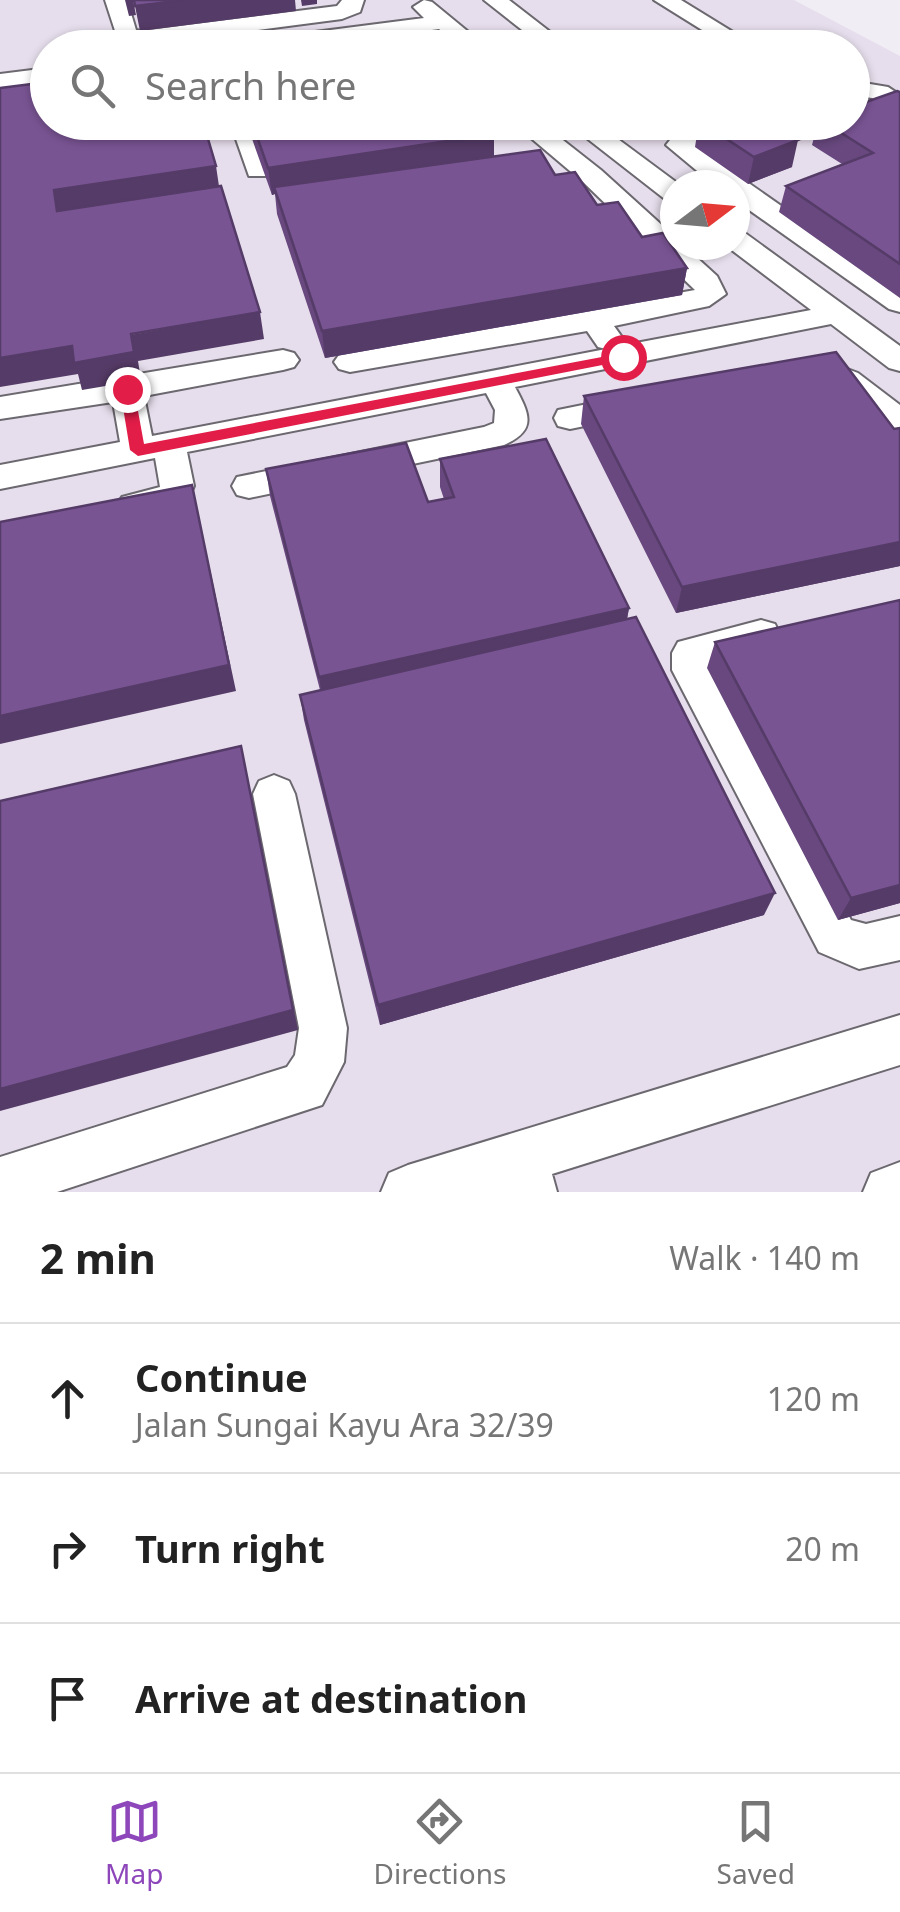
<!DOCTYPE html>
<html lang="en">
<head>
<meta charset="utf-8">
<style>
  :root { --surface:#fff; --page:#f2f2f2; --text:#222; --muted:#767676; --line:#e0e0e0; --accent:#8e47bb }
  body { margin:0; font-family:"Noto Sans",sans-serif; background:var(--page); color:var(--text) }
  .compass { position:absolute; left:660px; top:170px; width:90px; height:90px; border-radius:50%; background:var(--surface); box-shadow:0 2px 8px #0004; rotate:74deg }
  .stop { position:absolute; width:30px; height:30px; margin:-22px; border:8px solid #e11d48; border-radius:50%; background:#fff }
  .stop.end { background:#e11d48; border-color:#fff; box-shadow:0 2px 10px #0008 }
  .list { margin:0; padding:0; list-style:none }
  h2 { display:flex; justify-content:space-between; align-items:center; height:130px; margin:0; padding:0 40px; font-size:42px }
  h2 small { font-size:32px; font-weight:400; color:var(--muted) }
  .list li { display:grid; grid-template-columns:65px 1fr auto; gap:30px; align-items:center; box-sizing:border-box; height:150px; padding:0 40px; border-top:2px solid var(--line) }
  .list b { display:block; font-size:38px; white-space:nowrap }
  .list p { margin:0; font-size:32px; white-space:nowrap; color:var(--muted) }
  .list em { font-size:32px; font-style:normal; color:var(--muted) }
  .icon { flex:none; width:55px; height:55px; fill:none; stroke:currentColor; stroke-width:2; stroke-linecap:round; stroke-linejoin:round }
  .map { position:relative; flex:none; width:900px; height:1192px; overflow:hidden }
  .search { position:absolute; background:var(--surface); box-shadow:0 2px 8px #0004; left:30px; right:30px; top:30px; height:110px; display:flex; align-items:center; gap:25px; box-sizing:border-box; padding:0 35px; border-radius:55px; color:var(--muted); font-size:38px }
  .sheet { height:580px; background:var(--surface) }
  nav { display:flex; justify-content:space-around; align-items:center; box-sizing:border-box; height:140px; border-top:2px solid var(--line); background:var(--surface); font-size:28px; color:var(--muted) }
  nav a { display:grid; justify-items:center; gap:5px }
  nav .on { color:var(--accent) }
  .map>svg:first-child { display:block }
  .built { fill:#e6deec; fill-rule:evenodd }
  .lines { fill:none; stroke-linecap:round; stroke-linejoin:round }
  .minor-casing { stroke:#6c686f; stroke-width:4 }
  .minor { fill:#fff; fill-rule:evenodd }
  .wall { fill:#68487e }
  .shaded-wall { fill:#553b67 }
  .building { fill:#795493; stroke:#553b67; stroke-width:2.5 }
  .route { fill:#e11d48 }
</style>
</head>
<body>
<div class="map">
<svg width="900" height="1192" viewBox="0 0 900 1192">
  <rect width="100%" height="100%" fill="#f1edf5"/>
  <path class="built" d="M0,0H794L900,56V1192H0ZM48,48H852V122H48ZM675,185H735V245H675Z"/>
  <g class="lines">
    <g class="minor-casing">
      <path id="minor" d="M105,0H127L136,30L141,31L337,6L342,0H364L360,12L342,19L141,45L118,40Z
        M424,0L432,2L488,48H462L439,29L307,47L296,40L307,33L424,18L413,7Z
        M484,0H509L571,48H545Z
        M654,0H681L759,48H731Z
        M48,68V82L0,88V74Z
        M852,81L888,87L900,95V112L872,98L852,95Z
        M230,122H255L271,170L267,176H249Z
        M512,122H540L601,170L675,237V245H683L717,276L726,294L709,306L614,326L624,340L620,346L811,310L725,245H735V231L745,233L900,346V371L889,368L831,324L515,387C530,415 537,430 504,445L249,498L237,495L232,486L237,477L484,427L494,423L495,410L486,393L187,452L194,486L186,504L134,519L122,515L116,506L122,497L160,487L155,458L0,489V465L120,442L113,402L0,419V397L283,350L294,353L299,360L294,367L283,370L144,396L152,436L606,349L598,347L587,331L350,372L339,369L334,362L339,355L350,352L695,290L583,182Z
        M566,122H595L680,185H675V202L666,200Z
        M714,122H750L697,147L900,289V312L889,309L735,200V185H714L666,145L670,140Z
        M829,362L858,373L900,405V433C889,430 818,380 813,372L818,365Z
        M632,395L643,398L648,406L643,414L570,429L558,426L554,418L558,410Z
        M761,620L775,624L780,635L775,646L712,663V669L851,920L866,924L900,916V960L859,969L819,952L672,670V653L678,642Z
        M274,775L289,781L295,794L347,1028L344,1062L322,1105L57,1192H0V1157L287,1067L295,1055L299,1028L253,794L259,781Z
        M900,1015V1065L552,1174L557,1192H381L389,1173L408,1165Z
        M900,1162V1192H863L871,1173Z"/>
    </g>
    <use href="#minor" class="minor"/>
  </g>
  <path class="wall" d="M900,92V298L779,212L786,186L842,164L812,145L818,122H852Z
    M246,122H487L494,156L555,175L687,268L682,295L325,358L277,214L275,194L272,195Z
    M699,122H770L792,167L748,184L695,147Z
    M584,396L894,429L900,428V566L676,613L581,424Z
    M440,459L629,608L627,619L764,915L380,1025L304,720L300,695L320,690L270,496L266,469L428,502L444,499L440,487Z
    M715,642L900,903L838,920L707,668Z"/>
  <path class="shaded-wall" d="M125,0H133L136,15L129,16Z
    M185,0H296H295L296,11L140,31L135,6Z
    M301,0H317V4L302,6Z
    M494,134V161L274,187L275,194L272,195L268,168Z
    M798,140L792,167L748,184L754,157Z
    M216,166L220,193L57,211L54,190Z
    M687,268L682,295L325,358L322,331Z
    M260,312L264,339L138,361L141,380L82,390L78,374L0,387V358Z
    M192,485L236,691L0,744V716Z
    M900,542V566L676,613L682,587Z
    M629,608L624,635L323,703L319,677Z
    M241,746L298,1030L0,1111V1089Z
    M900,885V903L838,920L851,898Z
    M775,893L764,915L380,1025L378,1005Z"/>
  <path class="building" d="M134,0H186L135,6Z
    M400,39L404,48H337Z
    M48,82V122H203L216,166L54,190L57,211L221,186L260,312L131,334L134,352L74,363L72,346L0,358V88Z
    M897,91L900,92V264L786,186L873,153L824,122H852V107Z
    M252,122H487L494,134L268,168Z
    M701,122H770L798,140L754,157Z
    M540,150L555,175L575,172L597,205L618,202L642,237L663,233L687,268L322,331L274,187Z
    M836,352L894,429L900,428V542L682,587L584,396Z
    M546,439L629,608L319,677L266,469L406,443L428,502L454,497L440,459Z
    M192,485L229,665L0,716V522Z
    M900,600V885L851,898L715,642Z
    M636,617L775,893L378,1005L300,695Z
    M241,746L293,1010L0,1089V801Z"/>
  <path class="route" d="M623,353L629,357L628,360L138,456L130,450L120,389L127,385L134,389L144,444Z"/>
</svg>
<svg class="compass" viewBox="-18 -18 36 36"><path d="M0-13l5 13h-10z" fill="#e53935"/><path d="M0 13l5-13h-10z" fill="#767676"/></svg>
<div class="stop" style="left:623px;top:357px"></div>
<div class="stop end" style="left:127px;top:389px"></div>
<div class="search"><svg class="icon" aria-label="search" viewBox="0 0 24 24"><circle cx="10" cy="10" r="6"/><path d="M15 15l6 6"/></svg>Search here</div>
</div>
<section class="sheet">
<h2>2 min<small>Walk · 140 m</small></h2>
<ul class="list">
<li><svg class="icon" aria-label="ahead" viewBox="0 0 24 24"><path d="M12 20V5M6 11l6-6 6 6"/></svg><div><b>Continue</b><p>Jalan Sungai Kayu Ara 32/39</p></div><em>120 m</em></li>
<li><svg class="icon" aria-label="right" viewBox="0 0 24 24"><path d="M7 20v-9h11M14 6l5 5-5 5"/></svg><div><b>Turn right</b></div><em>20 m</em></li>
<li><svg class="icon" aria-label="arrive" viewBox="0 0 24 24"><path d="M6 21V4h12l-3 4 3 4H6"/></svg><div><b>Arrive at destination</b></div></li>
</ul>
</section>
<nav>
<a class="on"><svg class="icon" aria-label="map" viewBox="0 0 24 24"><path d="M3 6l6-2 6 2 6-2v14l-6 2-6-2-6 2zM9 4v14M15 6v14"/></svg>Map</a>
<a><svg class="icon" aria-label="directions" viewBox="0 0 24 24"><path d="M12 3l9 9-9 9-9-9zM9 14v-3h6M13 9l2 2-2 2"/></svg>Directions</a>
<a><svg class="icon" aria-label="saved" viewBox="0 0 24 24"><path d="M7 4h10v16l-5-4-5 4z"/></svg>Saved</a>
</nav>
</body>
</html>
